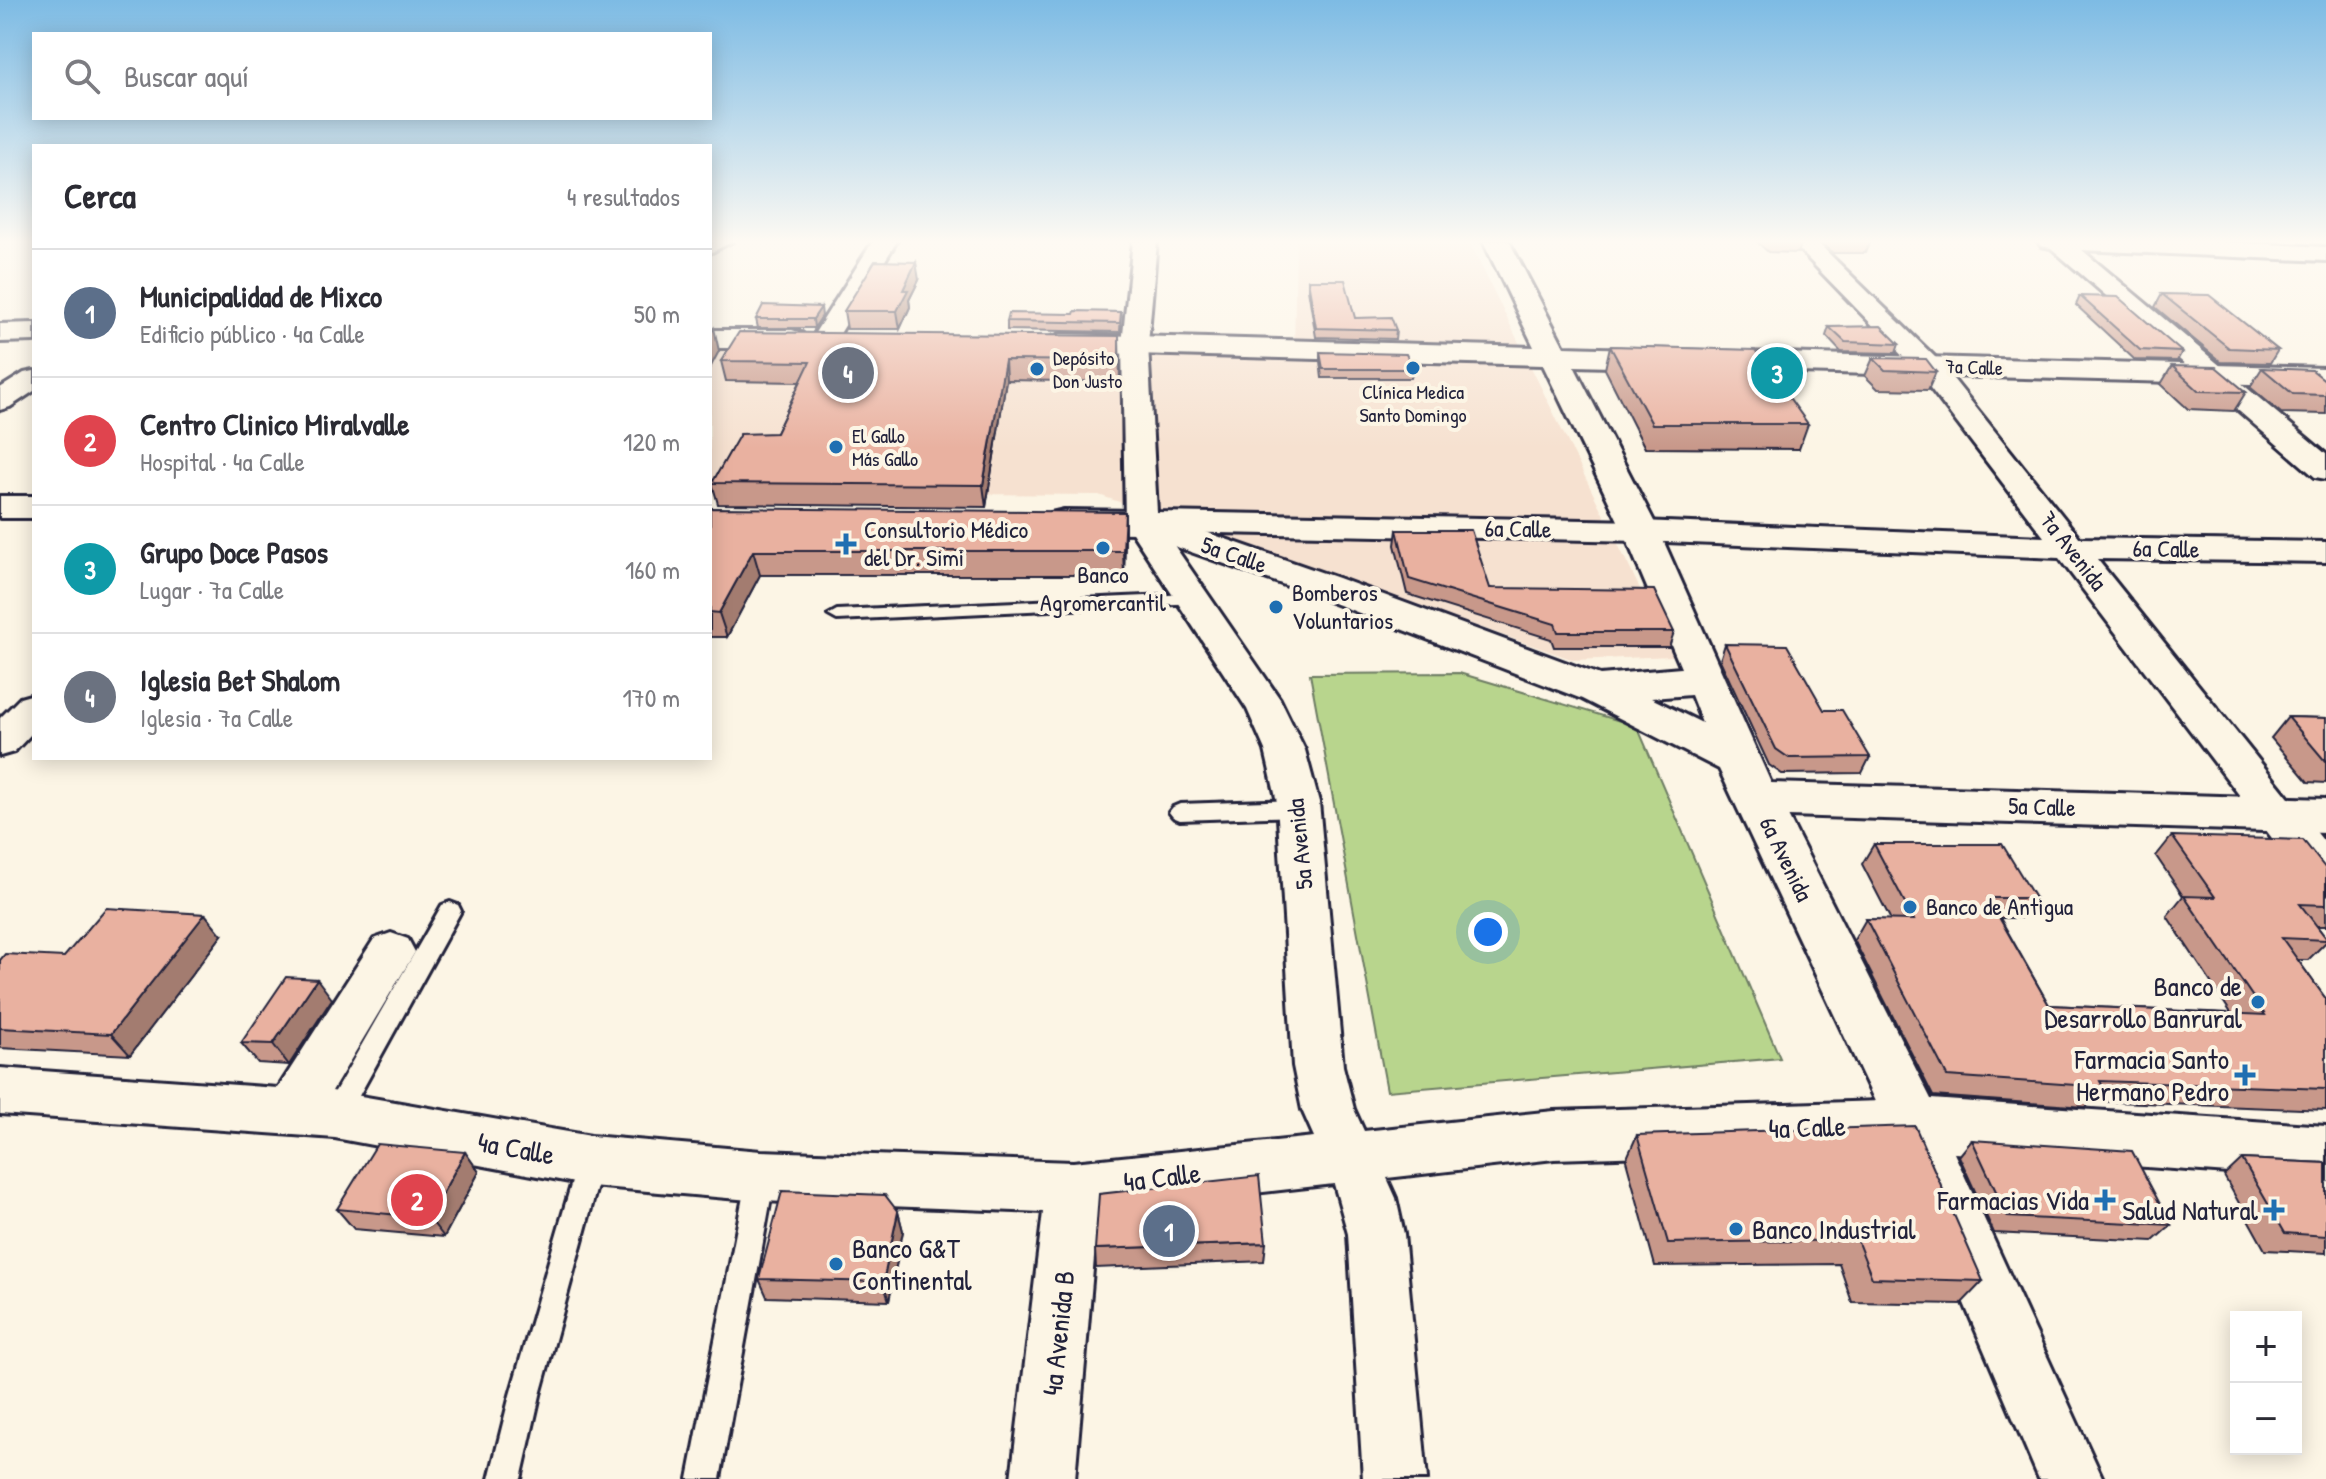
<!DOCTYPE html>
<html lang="es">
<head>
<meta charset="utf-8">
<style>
  :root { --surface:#fff; --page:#f7f7f7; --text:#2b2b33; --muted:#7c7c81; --line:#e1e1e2; --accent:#0b8043 }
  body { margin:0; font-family:"Patrick Hand",sans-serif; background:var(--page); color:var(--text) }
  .controls { position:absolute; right:24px; bottom:24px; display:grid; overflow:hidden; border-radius:0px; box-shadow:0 4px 20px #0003 }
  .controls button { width:72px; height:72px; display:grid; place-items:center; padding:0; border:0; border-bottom:2px solid var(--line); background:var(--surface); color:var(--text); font:40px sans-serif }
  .you { position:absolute; left:1488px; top:932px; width:28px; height:28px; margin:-20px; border:6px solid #fff; border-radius:50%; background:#1a73e8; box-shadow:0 0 0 12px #1a73e833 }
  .badge { display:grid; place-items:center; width:52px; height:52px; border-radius:50%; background:var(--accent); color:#fff; font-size:26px; font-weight:700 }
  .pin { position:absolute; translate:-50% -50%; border:4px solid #fff; box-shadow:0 2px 8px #0006 }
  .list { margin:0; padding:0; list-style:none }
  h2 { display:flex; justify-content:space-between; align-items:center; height:104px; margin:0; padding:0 32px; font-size:34px }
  h2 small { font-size:26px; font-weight:400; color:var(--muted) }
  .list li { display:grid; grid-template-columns:52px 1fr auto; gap:24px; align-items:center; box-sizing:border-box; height:128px; padding:0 32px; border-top:2px solid var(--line) }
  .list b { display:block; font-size:30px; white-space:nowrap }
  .list p { margin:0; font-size:26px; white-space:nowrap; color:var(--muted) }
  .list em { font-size:26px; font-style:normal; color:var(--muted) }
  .icon { flex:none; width:44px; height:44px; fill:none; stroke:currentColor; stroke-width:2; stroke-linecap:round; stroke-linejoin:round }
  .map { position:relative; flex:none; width:2326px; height:1479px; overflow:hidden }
  .search { position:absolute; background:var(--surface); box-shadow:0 4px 20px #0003; left:32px; top:32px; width:680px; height:88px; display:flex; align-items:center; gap:20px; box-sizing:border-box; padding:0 28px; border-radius:0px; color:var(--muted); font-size:30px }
  .panel { position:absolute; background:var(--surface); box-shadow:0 4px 20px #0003; left:32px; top:144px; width:680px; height:616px; border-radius:0px }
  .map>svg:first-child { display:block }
  .built { fill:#f6e1d0 }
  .green { fill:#b8d58d; stroke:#6d7c64; stroke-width:2 }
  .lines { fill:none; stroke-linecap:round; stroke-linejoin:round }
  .lane-casing { stroke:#22223b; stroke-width:6 }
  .street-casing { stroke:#22223b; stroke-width:6 }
  .secondary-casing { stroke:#22223b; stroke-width:6 }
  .lane { fill:#fcf5e5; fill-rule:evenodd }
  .street { fill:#fcf5e5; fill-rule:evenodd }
  .secondary { fill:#fcf5e5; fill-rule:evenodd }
  .wall { fill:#c8988a; stroke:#22223b; stroke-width:2 }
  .shaded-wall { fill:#a37c70; stroke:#22223b; stroke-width:2 }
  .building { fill:#e9b1a0; stroke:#22223b; stroke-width:2 }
  .poi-dot { fill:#1f6fb2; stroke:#fcf5e5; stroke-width:3 }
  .labels { text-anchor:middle; stroke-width:8; stroke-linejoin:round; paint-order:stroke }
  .far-poi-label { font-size:20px; fill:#22223b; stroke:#fcf5e5; text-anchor:start }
  .far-street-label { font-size:20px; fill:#22223b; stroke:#fcf5e5 }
  .street-label { font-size:24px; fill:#22223b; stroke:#fcf5e5 }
  .poi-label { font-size:24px; fill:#22223b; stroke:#fcf5e5; text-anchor:start }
  .near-poi-label { font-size:28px; fill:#22223b; stroke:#fcf5e5; text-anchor:end }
  .near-street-label { font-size:28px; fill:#22223b; stroke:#fcf5e5 }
</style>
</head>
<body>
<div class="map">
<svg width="2326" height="1479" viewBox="0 0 2326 1479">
  <rect width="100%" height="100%" fill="#fcf5e5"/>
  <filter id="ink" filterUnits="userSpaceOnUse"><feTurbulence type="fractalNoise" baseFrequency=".0125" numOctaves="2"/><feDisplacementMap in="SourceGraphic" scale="16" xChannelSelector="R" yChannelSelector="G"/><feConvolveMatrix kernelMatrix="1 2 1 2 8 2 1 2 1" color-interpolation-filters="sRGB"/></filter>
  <g filter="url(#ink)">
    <path class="built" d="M1296,241H1469L1673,656L1574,660L1099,495L710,492V348L1294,354Z"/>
    <path class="green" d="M1459,673L1637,726L1780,1058L1387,1091L1310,674Z"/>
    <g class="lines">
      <g class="lane-casing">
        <path id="lane" d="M717,241H733L710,253V245Z
          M1191,594L1200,599L1197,603L837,620L828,615L837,610Z
          M1298,800L1305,803L1309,808L1305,813L1298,816L1180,820L1173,817L1169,812L1173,807L1180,804Z
          M450,902L458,905L461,911L344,1123L335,1127L326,1123L322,1115L326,1107L442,905Z
          M591,1149L601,1152L604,1161L540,1395L521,1479H489L510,1395L578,1161L581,1152Z
          M761,1163L771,1167L775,1176L720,1479H688L747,1176L751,1167Z"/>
      </g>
      <g class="street-casing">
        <path id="street" d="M873,241H897L833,345H815L811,339Z
          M1133,241H1157L1148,344L1157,512L1641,521L2044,537L1918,372L1791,241H1816L1938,360L2080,538L2326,542V562L2097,559L2326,844V893L2310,888L2059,558L1641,541L1165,532L1280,699L1305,750L1319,802L1343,1066L1354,1109L1364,1131L1554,1111L1914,1100L1933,1107L2103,1479H2039L1898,1148L1554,1159L1387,1178L1396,1198L1404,1234L1427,1479H1363L1348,1234L1334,1184L1098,1211L1075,1479H1011L1043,1212L761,1201L591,1186L335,1138L0,1114V1068L278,1088L374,939L391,933L408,939L415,952L332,1091L591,1136L761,1151L1073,1162L1314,1137L1302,1110L1293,1066L1277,802L1265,750L1247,709L1125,522L1122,344Z
          M2037,241H2203L2326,247V261L2082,250L2326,454V479L2315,477L2051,248L2041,246Z
          M34,371V391L10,407L0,410V388L24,373Z
          M34,694V731L14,752L0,756V718L20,698Z"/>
      </g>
      <g class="secondary-casing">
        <path id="secondary" d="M1483,241H1509L1564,347L2326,368V386L1574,366L1659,531L1771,783L2326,799V833L1788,816L1931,1099L2326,1126V1180L1914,1150L1894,1142L1719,769L1582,699L1310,594L1137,533L1064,532L1051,529L1046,521L1051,513L1064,510L1141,511L1154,514L1338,578L1600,675L1681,668L1623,531L1543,365L1061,352L1051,349L1046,343L1051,337L1061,334L1534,347ZM1691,695L1702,723L1651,698Z
          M34,323V341L0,342V324Z
          M710,330H792L802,333L807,339L802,345L792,348H710Z
          M0,496H34V518H0Z"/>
      </g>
      <use href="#lane" class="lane"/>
      <use href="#street" class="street"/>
      <use href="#secondary" class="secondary"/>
    </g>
    <path class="wall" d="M1756,241H1802L1798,253L1768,252Z
      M1819,241H1870L1865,253H1833Z
      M919,280L909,300L910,307L900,329H847L844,311Z
      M1308,280L1355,318L1396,330L1395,339L1316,337L1308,289Z
      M2162,294L2278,350L2270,363L2221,362L2155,307Z
      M2080,296L2182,352L2177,361L2135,360L2076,305Z
      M1121,312L1120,332L1007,330V321L1074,314Z
      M822,316L814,328H758L756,319Z
      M1829,327L1899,344L1896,353L1841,352L1826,336Z
      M1119,336L1120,382L1006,380L986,507L718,504L712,483L776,433L800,382L726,381L721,361Z
      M1610,346L1808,424L1799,449L1645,448L1605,369Z
      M1320,352L1413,369L1411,378H1322L1320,361Z
      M1873,358L1936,372L1928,390L1878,389L1865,376Z
      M2172,366L2246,392L2234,411L2188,409L2161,384Z
      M2262,368L2326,381V414L2281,413L2250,387Z
      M710,508L1125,536L1124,575H760L727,637H710Z
      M1397,530L1490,588L1674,632L1669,647H1554L1551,639L1407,594L1395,545Z
      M1725,644L1824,710L1870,757L1862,773L1782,774L1769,765L1720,660Z
      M2288,717L2326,718V783L2308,782L2271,738Z
      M2172,836L2326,869V926H2317L2326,938V942L2308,960H2298L2326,999V1110L2091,1101L2086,1107L1933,1096L1854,940L1866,919L1891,920L1862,864L1874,844L2035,898L2021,918H2000L2049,1005L2231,1013L2167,916L2183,896L2156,856Z
      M222,935L130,1055L0,1048V960L64,957Z
      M332,999L289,1065L258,1063L241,1043Z
      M1637,1135L1983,1281L1961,1304L1852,1302L1839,1264L1655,1266L1626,1160Z
      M1972,1140L2171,1225L2153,1241L1994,1233L1959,1156Z
      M465,1152L479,1172L444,1237L354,1229L337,1209Z
      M2242,1159L2326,1163V1253L2265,1250L2224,1176Z
      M898,1212L903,1231L889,1301L767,1297L759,1279Z
      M1266,1243L1264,1261L1096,1268L1095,1249Z"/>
    <path class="shaded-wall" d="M916,262L919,280L909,300L910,307L900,329L897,311L903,290Z
      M821,307L822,316L814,328L813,319Z
      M714,328L719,351L710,368V335Z
      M1005,360L1006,380L986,507L983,485Z
      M1125,512V536L1124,575L1123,551Z
      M753,551L760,575L727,637L719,613Z
      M205,914L222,935L130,1055L111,1034Z
      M317,979L332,999L289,1065L273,1044Z
      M465,1152L479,1172L444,1237L429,1218Z
      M898,1212L903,1231L889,1301L883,1282Z"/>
    <path class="building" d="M875,261L916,262L903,290H908L897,311H844Z
      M1308,280H1345L1355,318L1391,317L1396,330L1316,328Z
      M2162,294L2209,295L2278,350L2229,348Z
      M2080,296L2118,297L2182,352L2140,350Z
      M763,305L821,307L813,319H756Z
      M1075,311L1121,312L1120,323L1007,321L1009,313L1074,314Z
      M1881,326L1899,344L1845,342L1829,327Z
      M739,332L1119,336V361L1005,360L983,485L712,483L740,434L776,433L810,362L721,361Z
      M1610,346L1755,350L1808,424H1652Z
      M1320,352L1406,354L1413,369H1323Z
      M1873,358L1926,359L1936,372L1885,370Z
      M2172,366L2216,367L2246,392L2199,391Z
      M2262,368L2312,370L2326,381V395L2293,394Z
      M710,508L1125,512L1123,551H753L719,613L710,612Z
      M1397,530H1471L1490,588L1654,590L1674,632H1558L1555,624L1409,579Z
      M1725,644L1787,645L1824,710H1842L1870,757L1789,758L1776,749Z
      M2288,717L2326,718V761H2325Z
      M2172,836L2303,840L2326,869V905L2300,904L2326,938V940L2282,938L2326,999V1089L2100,1081L2103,1087L1947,1076L1866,919L1914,920L1874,844H2002L2035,898H1988L2049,1005L2265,1015L2184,896L2215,897Z
      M106,908L205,914L111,1034L0,1028V960L5,954L64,957Z
      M286,977L317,979L273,1044L241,1043Z
      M1915,1126L1983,1281L1872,1278L1857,1240L1668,1243L1637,1135Z
      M1972,1140L2132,1151L2171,1225L2008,1217Z
      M377,1144L465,1152L429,1218L337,1209Z
      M2242,1159L2326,1163V1236L2285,1233Z
      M1259,1176L1266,1243L1095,1249L1099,1194Z
      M782,1191L885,1195L898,1212L883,1282L759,1279Z"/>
  </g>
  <linearGradient id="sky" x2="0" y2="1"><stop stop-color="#7dbbe4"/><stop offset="0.54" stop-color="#fefaf3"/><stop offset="1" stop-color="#fefaf3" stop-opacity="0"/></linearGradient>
  <rect width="2326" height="448" fill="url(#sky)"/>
  <g class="poi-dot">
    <circle cx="1413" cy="368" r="8"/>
    <circle cx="1037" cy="369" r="8"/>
    <circle cx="836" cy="447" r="8"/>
    <path d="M842 532h8v8h8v8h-8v8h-8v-8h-8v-8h8z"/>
    <circle cx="1103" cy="548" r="8"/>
    <circle cx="1276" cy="607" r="8"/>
    <circle cx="1910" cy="907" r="8"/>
    <circle cx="2258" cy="1002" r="8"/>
    <path d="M2241 1063h8v8h8v8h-8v8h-8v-8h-8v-8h8z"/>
    <path d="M2101 1188h8v8h8v8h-8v8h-8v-8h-8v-8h8z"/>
    <path d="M2270 1198h8v8h8v8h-8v8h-8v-8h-8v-8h8z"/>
    <circle cx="1736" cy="1229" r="8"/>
    <circle cx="836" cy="1264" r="8"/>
  </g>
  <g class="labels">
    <g class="far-poi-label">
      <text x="1053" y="365">Depósito<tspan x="1053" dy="23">Don Justo</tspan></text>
      <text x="1413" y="399" text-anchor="middle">Clínica Medica<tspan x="1413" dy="23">Santo Domingo</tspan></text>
      <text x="852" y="443">El Gallo<tspan x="852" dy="23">Más Gallo</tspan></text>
    </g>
    <g class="far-street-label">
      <text transform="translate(1974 367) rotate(2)" y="7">7a Calle</text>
    </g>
    <g class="street-label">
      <text transform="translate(1518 529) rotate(1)" y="8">6a Calle</text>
      <text transform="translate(2166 549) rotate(1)" y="8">6a Calle</text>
      <text transform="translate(2073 551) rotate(52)" y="8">7a Avenida</text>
      <text transform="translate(1234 555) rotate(19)" y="8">5a Calle</text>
      <text transform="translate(2042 807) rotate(2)" y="8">5a Calle</text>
      <text transform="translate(1300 844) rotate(-96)" y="8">5a Avenida</text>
      <text transform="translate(1786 859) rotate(64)" y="8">6a Avenida</text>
    </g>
    <g class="poi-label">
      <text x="864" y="538">Consultorio Médico<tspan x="864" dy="28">del Dr. Simi</tspan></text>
      <text x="1103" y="583" text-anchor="middle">Banco<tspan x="1103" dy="28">Agromercantil</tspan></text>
      <text x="1292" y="601">Bomberos<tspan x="1292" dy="28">Voluntarios</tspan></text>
      <text x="1926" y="915">Banco de Antigua</text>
    </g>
    <g class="near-poi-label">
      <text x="2242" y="996">Banco de<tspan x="2242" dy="32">Desarrollo Banrural</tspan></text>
      <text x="2229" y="1069">Farmacia Santo<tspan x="2229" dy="32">Hermano Pedro</tspan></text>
      <text x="2089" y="1210">Farmacias Vida</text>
      <text x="2258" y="1220">Salud Natural</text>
      <text x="1752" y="1239" text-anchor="start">Banco Industrial</text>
      <text x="852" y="1258" text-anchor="start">Banco G&amp;T<tspan x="852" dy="32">Continental</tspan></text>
    </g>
    <g class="near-street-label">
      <text transform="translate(1807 1127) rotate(-2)" y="10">4a Calle</text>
      <text transform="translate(516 1148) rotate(10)" y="10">4a Calle</text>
      <text transform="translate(1162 1177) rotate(-7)" y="10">4a Calle</text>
      <text transform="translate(1058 1333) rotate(-84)" y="10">4a Avenida B</text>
    </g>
  </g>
</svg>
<div class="controls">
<button>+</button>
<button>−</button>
</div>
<div class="you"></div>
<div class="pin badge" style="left:1169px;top:1231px;background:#5c6f8a">1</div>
<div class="pin badge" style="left:417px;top:1200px;background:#e0444e">2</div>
<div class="pin badge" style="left:1777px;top:373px;background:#0f9aa8">3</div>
<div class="pin badge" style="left:848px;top:373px;background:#6b7280">4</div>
<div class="search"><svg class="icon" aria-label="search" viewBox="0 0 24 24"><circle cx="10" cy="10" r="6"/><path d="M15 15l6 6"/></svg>Buscar aquí</div>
<section class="panel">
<h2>Cerca<small>4 resultados</small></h2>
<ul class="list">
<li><span class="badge" style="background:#5c6f8a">1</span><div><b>Municipalidad de Mixco</b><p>Edificio público · 4a Calle</p></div><em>50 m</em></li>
<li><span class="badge" style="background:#e0444e">2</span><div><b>Centro Clinico Miralvalle</b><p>Hospital · 4a Calle</p></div><em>120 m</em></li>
<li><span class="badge" style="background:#0f9aa8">3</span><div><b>Grupo Doce Pasos</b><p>Lugar · 7a Calle</p></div><em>160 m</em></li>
<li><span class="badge" style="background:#6b7280">4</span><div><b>Iglesia Bet Shalom</b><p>Iglesia · 7a Calle</p></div><em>170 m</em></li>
</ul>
</section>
</div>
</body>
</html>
